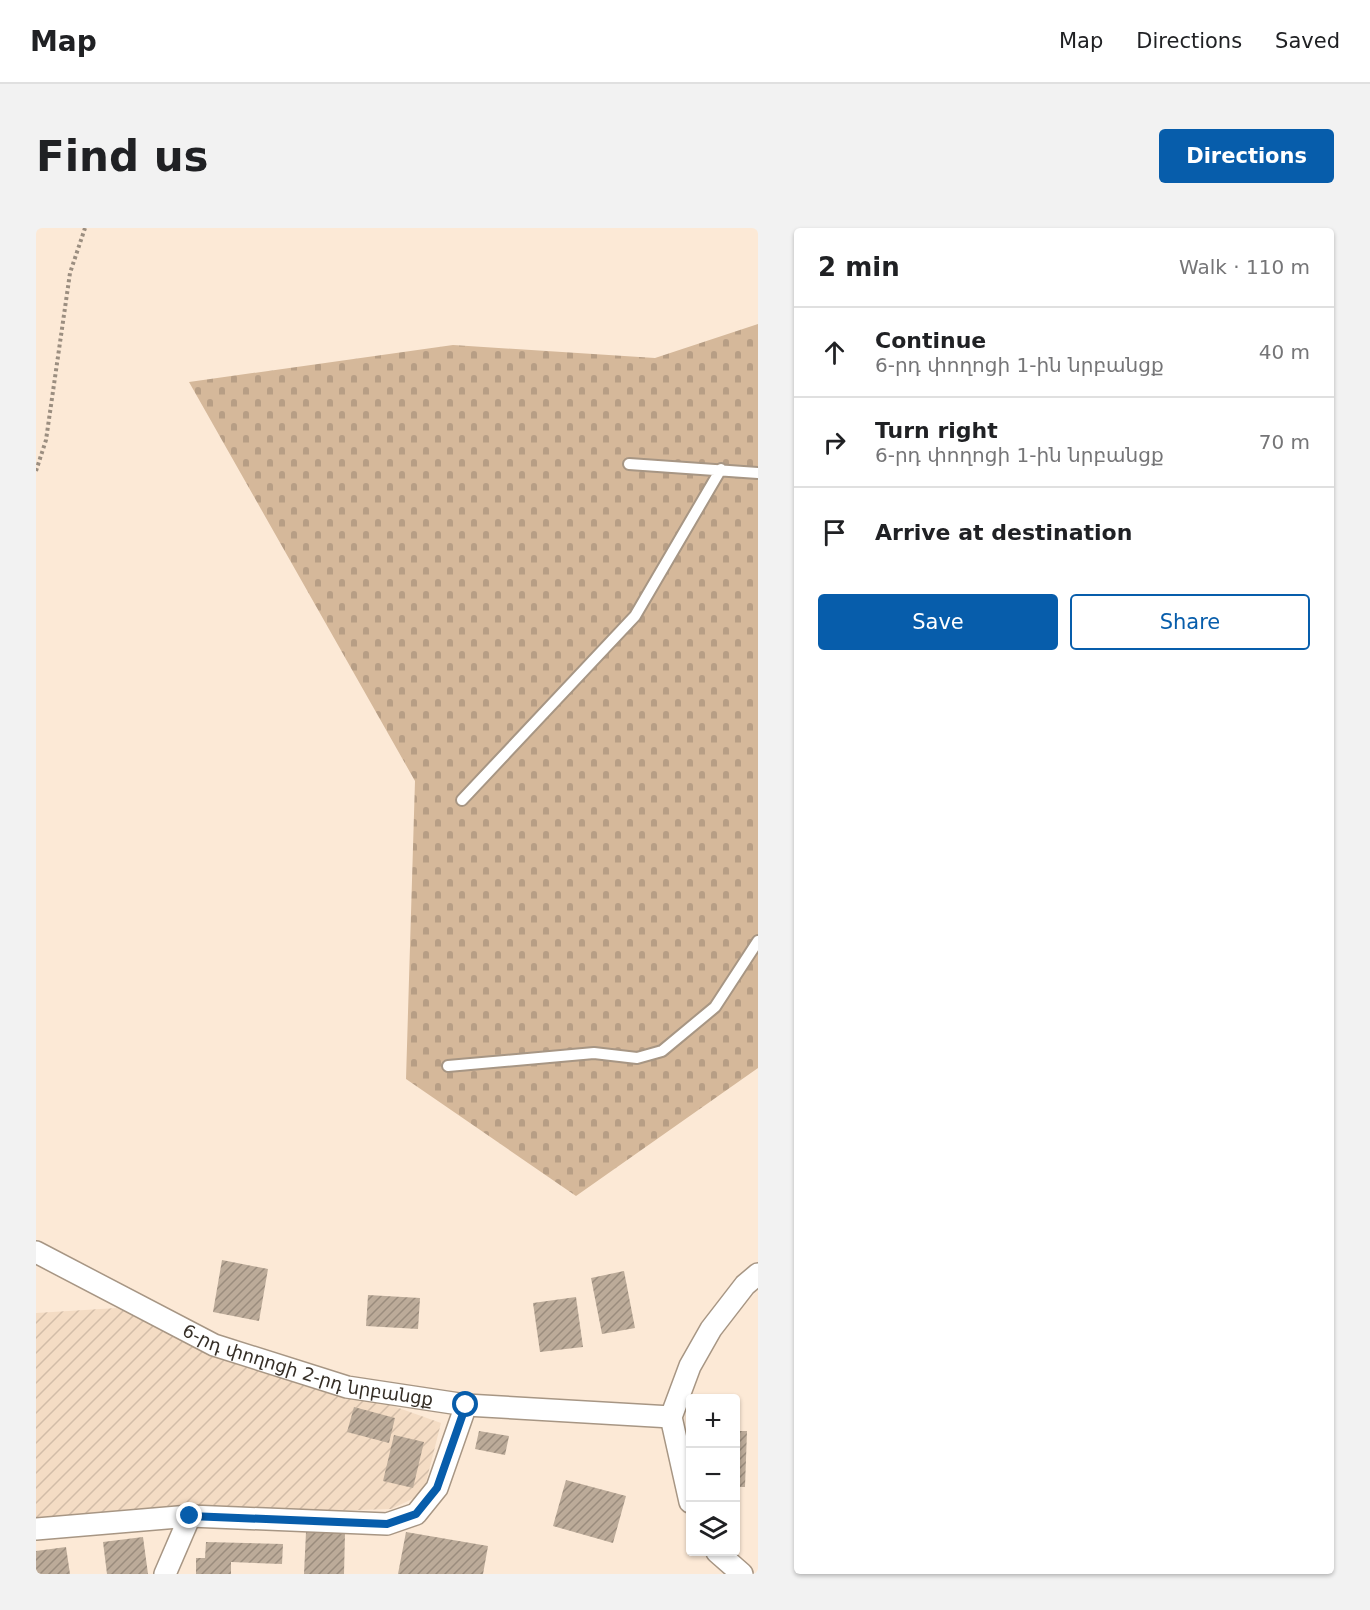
<!DOCTYPE html>
<html lang="en">
<head>
<meta charset="utf-8">
<style>
  :root { --surface:#fff; --page:#f2f2f2; --text:#202124; --muted:#757577; --line:#e0e0e0; --accent:#075dab }
  body { margin:0; font-family:"DejaVu Sans","Noto Sans Armenian",sans-serif; background:var(--page); color:var(--text) }
  .controls { position:absolute; right:18px; bottom:18px; display:grid; overflow:hidden; border-radius:6px; box-shadow:0 2px 4px #0004 }
  .controls button { width:54px; height:54px; display:grid; place-items:center; padding:0; border:0; border-bottom:2px solid var(--line); background:var(--surface); color:var(--text); font:30px sans-serif }
  .stop { position:absolute; width:18px; height:18px; margin:-14px; border:4px solid #075dab; border-radius:50%; background:#fff }
  .stop.end { background:#075dab; border-color:#fff; box-shadow:0 2px 6px #0008 }
  .list { margin:0; padding:0; list-style:none }
  h2 { display:flex; justify-content:space-between; align-items:center; height:78px; margin:0; padding:0 24px; font-size:26px }
  h2 small { font-size:20px; font-weight:400; color:var(--muted) }
  .list li { display:grid; grid-template-columns:39px 1fr auto; gap:18px; align-items:center; box-sizing:border-box; height:90px; padding:0 24px; border-top:2px solid var(--line) }
  .list b { display:block; font-size:22px; white-space:nowrap }
  .list p { margin:0; font-size:20px; white-space:nowrap; color:var(--muted) }
  .list em { font-size:20px; font-style:normal; color:var(--muted) }
  .actions { display:flex; gap:12px; padding:18px 24px }
  .actions a { flex:1; padding:14px 0; border:2px solid var(--accent); border-radius:6px; text-align:center; font-size:21px; color:var(--accent) }
  .actions .main { background:var(--accent); color:#fff }
  .icon { flex:none; width:33px; height:33px; fill:none; stroke:currentColor; stroke-width:2; stroke-linecap:round; stroke-linejoin:round }
  .map { position:relative; flex:none; width:722px; height:1346px; overflow:hidden; border-radius:6px }
  header { display:flex; align-items:center; gap:36px; box-sizing:border-box; height:84px; padding:0 30px; background:var(--surface); border-bottom:2px solid var(--line) }
  header strong { font-size:28px }
  nav { display:flex; gap:33px; margin-inline-start:auto; font-size:21px }
  .intro { display:flex; align-items:center; justify-content:space-between; box-sizing:border-box; height:144px; padding:0 36px }
  h1 { margin:0; font-size:42px }
  .button { padding:15px 27px; border-radius:6px; background:var(--accent); color:#fff; font-size:21px; font-weight:700 }
  main { display:flex; gap:36px; padding:0 36px }
  aside { flex:1; background:var(--surface); border-radius:6px; box-shadow:0 2px 4px #0004 }
  .map>svg:first-child { display:block }
  .industrial { fill:url(#industrial-furrows) }
  .cemetery { fill:url(#cemetery-stones) }
  .building { fill:url(#building-hatch) }
  .lines { fill:none; stroke-linecap:round; stroke-linejoin:round }
  .service-casing { stroke:#a79684; stroke-width:14 }
  .minor-casing { stroke:#a79684; stroke-width:24 }
  .path { stroke:#9b8e80; stroke-width:4; stroke-dasharray:3 3; stroke-linecap:butt }
  .service { stroke:#fff; stroke-width:10 }
  .minor { stroke:#fff; stroke-width:21 }
  .route { stroke:#075dab; stroke-width:8 }
  .labels { text-anchor:middle; stroke-width:4.5; stroke-linejoin:round; paint-order:stroke }
  .street-label { font-size:18px; fill:#352e26; stroke:#fce9d6 }
</style>
</head>
<body>
<header>
<strong>Map</strong>
<nav><a>Map</a><a>Directions</a><a>Saved</a></nav>
</header>
<div class="intro"><h1>Find us</h1><a class="button">Directions</a></div>
<main>
<div class="map">
<svg width="722" height="1346" viewBox="0 0 722 1346">
  <defs>
    <pattern id="industrial-furrows" width="10" height="10" patternUnits="userSpaceOnUse" patternTransform="scale(1.5)"><rect width="10" height="10" fill="#f4dcc4"/><path d="M-1 1l2-2M0 10L10 0M9 11l2-2" fill="none" stroke="#d2bda8"/></pattern>
    <pattern id="cemetery-stones" width="16" height="16" patternUnits="userSpaceOnUse" patternTransform="scale(1.5)"><rect width="16" height="16" fill="#d5b89a"/><path d="M2 7V4a2 2 0 0 1 4 0v3zM10 15v-3a2 2 0 0 1 4 0v3z" fill="#b79e85"/></pattern>
    <pattern id="building-hatch" width="6" height="6" patternUnits="userSpaceOnUse" patternTransform="scale(1.5)"><rect width="6" height="6" fill="#bcab99"/><path d="M-1 1l2-2M0 6l6-6M5 7l2-2" fill="none" stroke="#9a8c7d"/></pattern>
  </defs>
  <rect width="100%" height="100%" fill="#fce9d6"/>
  <path class="industrial" d="M81,1080L405,1195L387,1266L355,1281L0,1292V1085Z"/>
  <path class="cemetery" d="M722,96V840L540,968L370,851L379,553L153,154L417,117L619,130Z"/>
  <path class="building" d="M186,1032L232,1041L223,1093L177,1084Z
    M588,1043L599,1100L566,1106L555,1050Z
    M332,1067L384,1070L382,1101L330,1098Z
    M540,1069L547,1119L504,1124L497,1075Z
    M318,1179L359,1190L353,1215L311,1204Z
    M443,1203L473,1208L469,1227L439,1221Z
    M700,1203H711L709,1259H700Z
    M358,1207L388,1214L377,1260L347,1253Z
    M530,1252L590,1268L577,1315L517,1298Z
    M270,1304L309,1305L308,1346H268Z
    M370,1304L452,1318L447,1346H362Z
    M107,1309L112,1346H71L67,1314Z
    M170,1314L247,1316L246,1336L195,1334V1346H160V1330H169Z
    M30,1319L34,1346H0V1323Z"/>
  <g class="lines">
    <g class="service-casing">
      <path id="service" d="M593,236L722,245
        M426,572L599,388L685,241
        M412,838L558,825L601,830L626,823L679,779L722,713"/>
    </g>
    <g class="minor-casing">
      <g id="minor">
        <path id="s1" d="M0,1024L178,1117L311,1159L430,1177L635,1189"/>
        <path d="M654,1274L635,1189L654,1138L675,1101L709,1057L722,1046"/>
        <path d="M0,1301L154,1288L351,1296L380,1286L401,1260L430,1177"/>
        <path d="M681,1324L706,1346"/>
        <path d="M129,1346L154,1288"/>
      </g>
    </g>
    <path class="path" d="M0,243L10,212L34,45L49,0"/>
    <use href="#service" class="service"/>
    <use href="#minor" class="minor"/>
  </g>
  <g class="lines">
    <path class="route" d="M154,1288L351,1296L380,1286L401,1260L430,1177"/>
  </g>
  <g class="labels">
    <g class="street-label">
      <text dy="6" stroke="none"><textPath href="#s1" startOffset="297">6-րդ փողոցի 2-րդ նրբանցք</textPath></text>
    </g>
  </g>
</svg>
<div class="controls">
<button>+</button>
<button>−</button>
<button><svg class="icon" aria-label="layers" viewBox="0 0 24 24"><path d="M12 4l9 5-9 5-9-5zM3 14l9 5 9-5"/></svg></button>
</div>
<div class="stop" style="left:430px;top:1177px"></div>
<div class="stop end" style="left:154px;top:1288px"></div>
</div>
<aside>
<h2>2 min<small>Walk · 110 m</small></h2>
<ul class="list">
<li><svg class="icon" aria-label="ahead" viewBox="0 0 24 24"><path d="M12 20V5M6 11l6-6 6 6"/></svg><div><b>Continue</b><p>6-րդ փողոցի 1-ին նրբանցք</p></div><em>40 m</em></li>
<li><svg class="icon" aria-label="right" viewBox="0 0 24 24"><path d="M7 20v-9h11M14 6l5 5-5 5"/></svg><div><b>Turn right</b><p>6-րդ փողոցի 1-ին նրբանցք</p></div><em>70 m</em></li>
<li><svg class="icon" aria-label="arrive" viewBox="0 0 24 24"><path d="M6 21V4h12l-3 4 3 4H6"/></svg><div><b>Arrive at destination</b></div></li>
</ul>
<div class="actions"><a class="main">Save</a><a>Share</a></div>
</aside>
</main>
</body>
</html>
